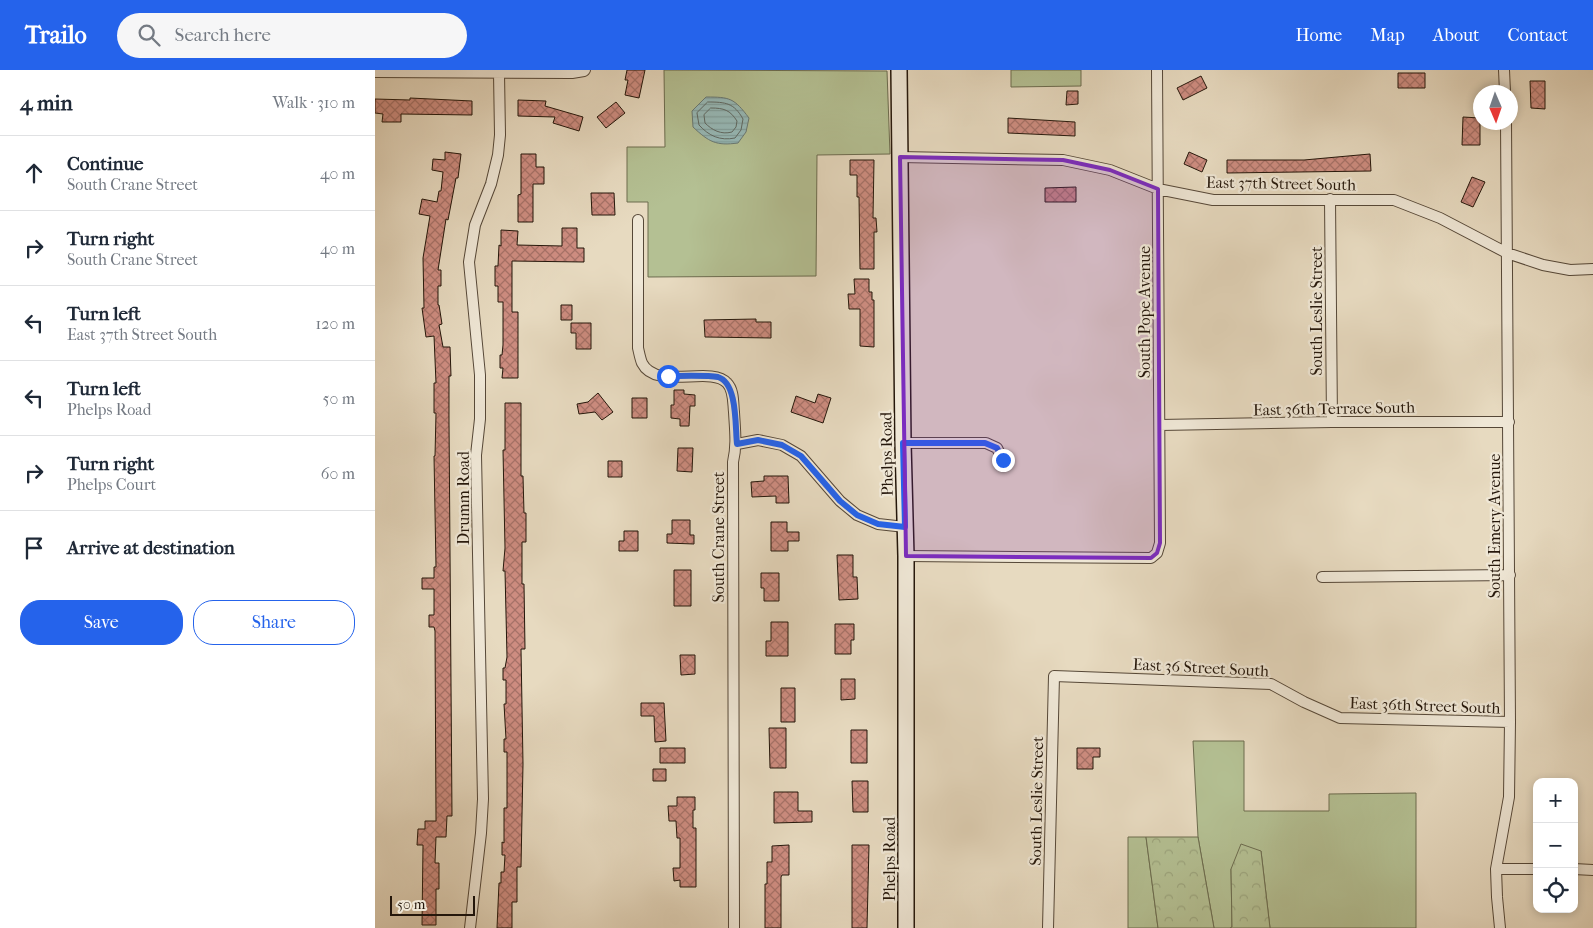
<!DOCTYPE html>
<html lang="en">
<head>
<meta charset="utf-8">
<style>
  :root { --surface:#fff; --page:#f6f6f7; --text:#1f2937; --muted:#747a83; --line:#e0e1e3; --accent:#2563eb }
  body { margin:0; font-family:"IM FELL French Canon",serif; background:var(--page); color:var(--text) }
  .controls { position:absolute; right:15px; bottom:15px; display:grid; overflow:hidden; border-radius:10px; box-shadow:0 2px 8px #0003 }
  .controls button { width:45px; height:45px; display:grid; place-items:center; padding:0; border:0; border-bottom:1px solid var(--line); background:var(--surface); color:var(--text); font:25px sans-serif }
  .compass { position:absolute; left:1098px; top:15px; width:45px; height:45px; border-radius:50%; background:var(--surface); box-shadow:0 2px 8px #0003; rotate:178deg }
  .scale { position:absolute; left:15px; bottom:12px; width:85px; box-sizing:border-box; padding-left:5px; border:2px solid #25170b; border-top:0; font-size:14px; line-height:18px; white-space:nowrap; color:#25170b; -webkit-text-stroke:4px #efe7d6; paint-order:stroke }
  .stop { position:absolute; width:15px; height:15px; margin:-11px; border:4px solid #2563eb; border-radius:50%; background:#fff }
  .stop.end { background:#2563eb; border-color:#fff; box-shadow:0 1px 5px #0008 }
  .list { margin:0; padding:0; list-style:none }
  h2 { display:flex; justify-content:space-between; align-items:center; height:65px; margin:0; padding:0 20px; font-size:21px }
  h2 small { font-size:16px; font-weight:400; color:var(--muted) }
  .list li { display:grid; grid-template-columns:32px 1fr auto; gap:15px; align-items:center; box-sizing:border-box; height:75px; padding:0 20px; border-top:1px solid var(--line) }
  .list b { display:block; font-size:19px; white-space:nowrap }
  .list p { margin:0; font-size:16px; white-space:nowrap; color:var(--muted) }
  .list em { font-size:16px; font-style:normal; color:var(--muted) }
  .actions { display:flex; gap:10px; padding:15px 20px }
  .actions a { flex:1; padding:11px 0; border:1px solid var(--accent); border-radius:20px; text-align:center; font-size:18px; color:var(--accent) }
  .actions .main { background:var(--accent); color:#fff }
  .icon { flex:none; width:28px; height:28px; fill:none; stroke:currentColor; stroke-width:2; stroke-linecap:round; stroke-linejoin:round }
  .map { position:relative; flex:none; width:1218px; height:858px; overflow:hidden }
  header { display:flex; align-items:center; gap:30px; box-sizing:border-box; height:70px; padding:0 25px; background:var(--accent); color:#fff }
  header strong { font-size:24px }
  nav { display:flex; gap:28px; margin-inline-start:auto; font-size:18px }
  .search { width:350px; height:45px; background:var(--page); display:flex; align-items:center; gap:12px; box-sizing:border-box; padding:0 18px; border-radius:28px; color:var(--muted); font-size:19px }
  main { display:flex }
  aside { flex:1; background:var(--surface) }
  .map>svg:first-child { display:block }
  .green { fill:#b4c093; stroke:#6c6c4f }
  .forest { fill:url(#forest-crowns); stroke:#6c6c4f }
  .water { fill:url(#water-rules); stroke:#697973 }
  .lines { fill:none; stroke-linecap:round; stroke-linejoin:round }
  .shore { stroke:#5e6862; stroke-width:1 }
  .building { fill:url(#building-cross-hatch); stroke:#25170b }
  .street-casing { stroke:#564838; stroke-width:12 }
  .secondary-casing { stroke:#25170b; stroke-width:18 }
  .street { stroke:#efe7d6; stroke-width:10 }
  .secondary { stroke:#efe7d6; stroke-width:15 }
  .route { stroke:#2563eb; stroke-width:6 }
  .marked { fill:#7b2cbf; fill-opacity:0.2; stroke:#7b2cbf; stroke-width:4; stroke-linejoin:round }
  .labels { text-anchor:middle; stroke-width:4.5; stroke-linejoin:round; paint-order:stroke }
  .street-label { font-size:16px; fill:#25170b; stroke:#efe7d6 }
</style>
</head>
<body>
<header>
<strong>Trailo</strong>
<div class="search"><svg class="icon" aria-label="search" viewBox="0 0 24 24"><circle cx="10" cy="10" r="6"/><path d="M15 15l6 6"/></svg>Search here</div>
<nav><a>Home</a><a>Map</a><a>About</a><a>Contact</a></nav>
</header>
<main>
<aside>
<h2>4 min<small>Walk · 310 m</small></h2>
<ul class="list">
<li><svg class="icon" aria-label="ahead" viewBox="0 0 24 24"><path d="M12 20V5M6 11l6-6 6 6"/></svg><div><b>Continue</b><p>South Crane Street</p></div><em>40 m</em></li>
<li><svg class="icon" aria-label="right" viewBox="0 0 24 24"><path d="M7 20v-9h11M14 6l5 5-5 5"/></svg><div><b>Turn right</b><p>South Crane Street</p></div><em>40 m</em></li>
<li><svg class="icon" aria-label="left" viewBox="0 0 24 24"><path d="M17 20v-9H6M10 6l-5 5 5 5"/></svg><div><b>Turn left</b><p>East 37th Street South</p></div><em>120 m</em></li>
<li><svg class="icon" aria-label="left" viewBox="0 0 24 24"><path d="M17 20v-9H6M10 6l-5 5 5 5"/></svg><div><b>Turn left</b><p>Phelps Road</p></div><em>50 m</em></li>
<li><svg class="icon" aria-label="right" viewBox="0 0 24 24"><path d="M7 20v-9h11M14 6l5 5-5 5"/></svg><div><b>Turn right</b><p>Phelps Court</p></div><em>60 m</em></li>
<li><svg class="icon" aria-label="arrive" viewBox="0 0 24 24"><path d="M6 21V4h12l-3 4 3 4H6"/></svg><div><b>Arrive at destination</b></div></li>
</ul>
<div class="actions"><a class="main">Save</a><a>Share</a></div>
</aside>
<div class="map">
<svg width="1218" height="858" viewBox="0 0 1218 858">
  <defs>
    <pattern id="forest-crowns" width="20" height="18" patternUnits="userSpaceOnUse" patternTransform="scale(1.25)"><rect width="20" height="18" fill="#b4c093"/><path d="M2 6a3 3 0 1 1 6 0M12 15a3 3 0 1 1 6 0" fill="none" stroke="#9ba47d"/></pattern>
    <pattern id="water-rules" width="6" height="5" patternUnits="userSpaceOnUse" patternTransform="scale(1.25)"><rect width="6" height="5" fill="#97bab8"/><path d="M0 2.5h6" fill="none" stroke="#829f9d"/></pattern>
    <pattern id="building-cross-hatch" width="8" height="8" patternUnits="userSpaceOnUse" patternTransform="scale(1.25)"><rect width="8" height="8" fill="#ce8d81"/><path d="M0 0l8 8M0 8l8-8" fill="none" stroke="#a77268"/></pattern>
  </defs>
  <rect width="100%" height="100%" fill="#e7dac0"/>
  <filter id="stains"><feTurbulence type="fractalNoise" baseFrequency=".004" numOctaves="4"/><feColorMatrix values="0 0 0 0 .2 0 0 0 0 .09 0 0 0 0 .02 0 0 0 .5 -.17"/></filter>
  <radialGradient id="worn" r=".72"><stop offset=".6" stop-color="#630" stop-opacity="0"/><stop offset="1" stop-color="#630" stop-opacity=".3"/></radialGradient>
  <path class="green" d="M289,0L512,1L515,84L442,85L441,206L273,207V132H252V77H290Z
    M636,0H706V16L636,17Z
    M818,671H869V741H954V724L1041,723V858H895L886,781L856,799L857,858H839L823,767Z
    M753,767H771L783,858H753Z"/>
  <path class="forest" d="M771,767H823L839,858H783Z
    M866,774L886,781L895,858H855L857,857L856,799Z"/>
  <path class="water" d="M331,27C355,27 359,28 374,48L371,62L363,73C341,76 334,72 318,57L317,41Z"/>
  <g class="lines">
    <path class="shore" d="M333,32C351,32 359,33 368,49L366,60L360,68C345,71 334,66 324,55L322,43Z
      M336,38C349,38 355,40 362,51L361,57L357,62C346,65 337,60 330,53L329,45Z"/>
  </g>
  <path class="building" d="M252,0H270L264,28L250,25L253,10H250Z
    M1023,3H1050V18H1023Z
    M826,6L832,18L808,30L802,18Z
    M1155,11H1170V39L1156,38Z
    M692,21H703V34L691,35Z
    M35,28L97,31V45L26,44V52H7L8,44L0,43V29L35,30Z
    M143,30L171,31L170,36L208,47L204,61L178,53L180,47L143,46Z
    M241,32L250,43L231,58L222,47Z
    M1088,47L1105,48V75H1087Z
    M633,48L700,52V66L633,63Z
    M70,82L86,84L83,108H81L73,150L71,149L63,200H66V216H63V235H64L67,254L64,255L68,277H75L76,306H74V350L77,746H72L71,767H61L60,793H64V819H61V855H47L48,775H42L43,759H50V751H61L60,561L59,557H54V545H59V519H47V508H59V497H61L59,386H60L61,343H59V313H61L59,266L51,267L47,238H49L48,188L55,146L44,144L47,129L62,132L64,121H66L68,102L57,100L58,89L70,90Z
    M814,82L832,90L827,102L809,94Z
    M146,84H161V97H169V114H158V152H143V125L146,124Z
    M995,84L996,101L852,103V90H929Z
    M475,90H499L498,148H501L502,162H499V199H485L484,127H482V105H475Z
    M1097,107L1110,112L1098,137L1086,132Z
    M701,117V132H670V118Z
    M216,123H239L240,145H217Z
    M187,158H202V178H209V192L137,191V242H143V308H127L128,298H125V285H127L128,275V232H123V216H120V196H123L124,175L126,176V160L143,161L142,175L187,176Z
    M479,209H494V222H497V230H499V277L485,276V239H474L473,224H480Z
    M186,235H197V250H186Z
    M381,249V252H396V268L330,267L329,250Z
    M196,253H216V279H201V263H196Z
    M299,320H309V324L320,325V336H315L314,356H305V349L296,348V335H299Z
    M223,323L238,342L227,350L220,342L204,344L202,334L213,332Z
    M443,324L456,328L448,353L416,342L421,326L440,333Z
    M257,328H272V348H257Z
    M130,333H146V406H148L149,443H151V472H147V514H149L150,579H146L148,694L146,797H142V832H137V858H122L124,813H126V802H129L130,785H127V772L129,773V738H132V682H129V669H131L129,634H131V610H128V598H130L132,587L130,501H128L130,478L128,380H130Z
    M303,378H318L317,402L302,401Z
    M233,391H247V407H233Z
    M389,406H413L414,433H401V426L377,427L376,412L389,411Z
    M297,450H315V465H319V474L292,473V464H297Z
    M396,452H412V462H424V471H413V481H396Z
    M249,461H263V481H244V471H249Z
    M462,485H478V507H482L483,529L464,530Z
    M299,500H316V536H299Z
    M386,503H404V531H389V518H386Z
    M396,552H413V586H391V571H396Z
    M460,554H479V570H476V584H460Z
    M305,585H320V604L306,605Z
    M466,609H480V629L466,630Z
    M406,618H420V652H406Z
    M266,633H289L291,671L280,672L279,646H266Z
    M394,658H411V698H395Z
    M476,660H492V693H476Z
    M285,678H310V693H285Z
    M702,678H725V687H718V699H702Z
    M278,699H291V711H278Z
    M477,711H493V742H478Z
    M399,722H423V741H437V752L399,753Z
    M302,727H320V740H318V758H321V817H305V810L299,811L298,798H305V768H302L301,751H294L293,736H302Z
    M414,775V805H407L406,807V858H390V814H392V792H397V776Z
    M477,775H494L492,858H477Z"/>
  <g class="lines">
    <g class="street-casing">
      <path id="street" d="M1129,0L1130,22
        M0,2L197,3L209,1L210,0
        M525,87L688,90L735,100L783,119L838,130H1019L1065,148L1132,183L1168,195L1195,200L1218,199
        M955,129L957,352
        M263,150V278C264,282 265,288 267,293C281,321 336,295 352,313C359,320 358,333 359,342C360,360 362,375 358,392L359,858
        M785,355L957,352H1134
        M528,373H611L622,378L628,390
        M362,374L383,370L407,375L426,386L465,431L482,445L503,454L530,457
        M531,486L776,488L782,483L785,473L782,0
        M947,507L1135,505
        M1121,799H1162
        M1199,799L1218,800
        M95,858L106,763L108,729L101,385L105,349V305L94,192L100,155L116,114L123,85L125,65L124,3
        M673,858L679,606L896,614L929,632L965,648L1135,652
        M1125,858L1122,827L1121,799L1134,727L1135,652L1131,52"/>
    </g>
    <g class="secondary-casing">
      <path id="secondary" d="M524,0L528,373L531,486V858"/>
    </g>
    <use href="#street" class="street"/>
    <use href="#secondary" class="secondary"/>
  </g>
  <g class="lines">
    <path class="route" d="M293,306C305,306 333,305 343,307C363,313 360,358 362,374L383,370L407,375L426,386L465,431L482,445L503,454L530,457L528,373H610L622,378L628,390"/>
  </g>
  <path class="marked" d="M525,87L688,90L735,100L783,119L785,473L782,483L776,488L531,486Z"/>
  <g class="labels">
    <g class="street-label">
      <text transform="translate(906 113) rotate(1)" y="6">East 37th Street South</text>
      <text transform="translate(941 241) rotate(-90)" y="6">South Leslie Street</text>
      <text transform="translate(769 242) rotate(-90)" y="6">South Pope Avenue</text>
      <text transform="translate(959 338) rotate(-1)" y="6">East 36th Terrace South</text>
      <text transform="translate(511 384) rotate(-91)" y="6">Phelps Road</text>
      <text transform="translate(88 428) rotate(-90)" y="6">Drumm Road</text>
      <text transform="translate(1119 456) rotate(-90)" y="6">South Emery Avenue</text>
      <text transform="translate(343 467) rotate(-90)" y="6">South Crane Street</text>
      <text transform="translate(826 597) rotate(3)" y="6">East 36 Street South</text>
      <text transform="translate(1050 635) rotate(2)" y="6">East 36th Street South</text>
      <text transform="translate(661 731) rotate(-89)" y="6">South Leslie Street</text>
      <text transform="translate(514 789) rotate(-90)" y="6">Phelps Road</text>
    </g>
  </g>
  <rect width="100%" height="100%" filter="url(#stains)"/>
  <rect width="100%" height="100%" fill="url(#worn)"/>
</svg>
<div class="controls">
<button>+</button>
<button>−</button>
<button><svg class="icon" aria-label="locate" viewBox="0 0 24 24"><circle cx="12" cy="12" r="6"/><path d="M12 2v4M12 18v4M2 12h4M18 12h4"/></svg></button>
</div>
<svg class="compass" viewBox="-18 -18 36 36"><path d="M0-13l5 13h-10z" fill="#e53935"/><path d="M0 13l5-13h-10z" fill="#747a83"/></svg>
<div class="scale">50 m</div>
<div class="stop" style="left:293px;top:306px"></div>
<div class="stop end" style="left:628px;top:390px"></div>
</div>
</main>
</body>
</html>
